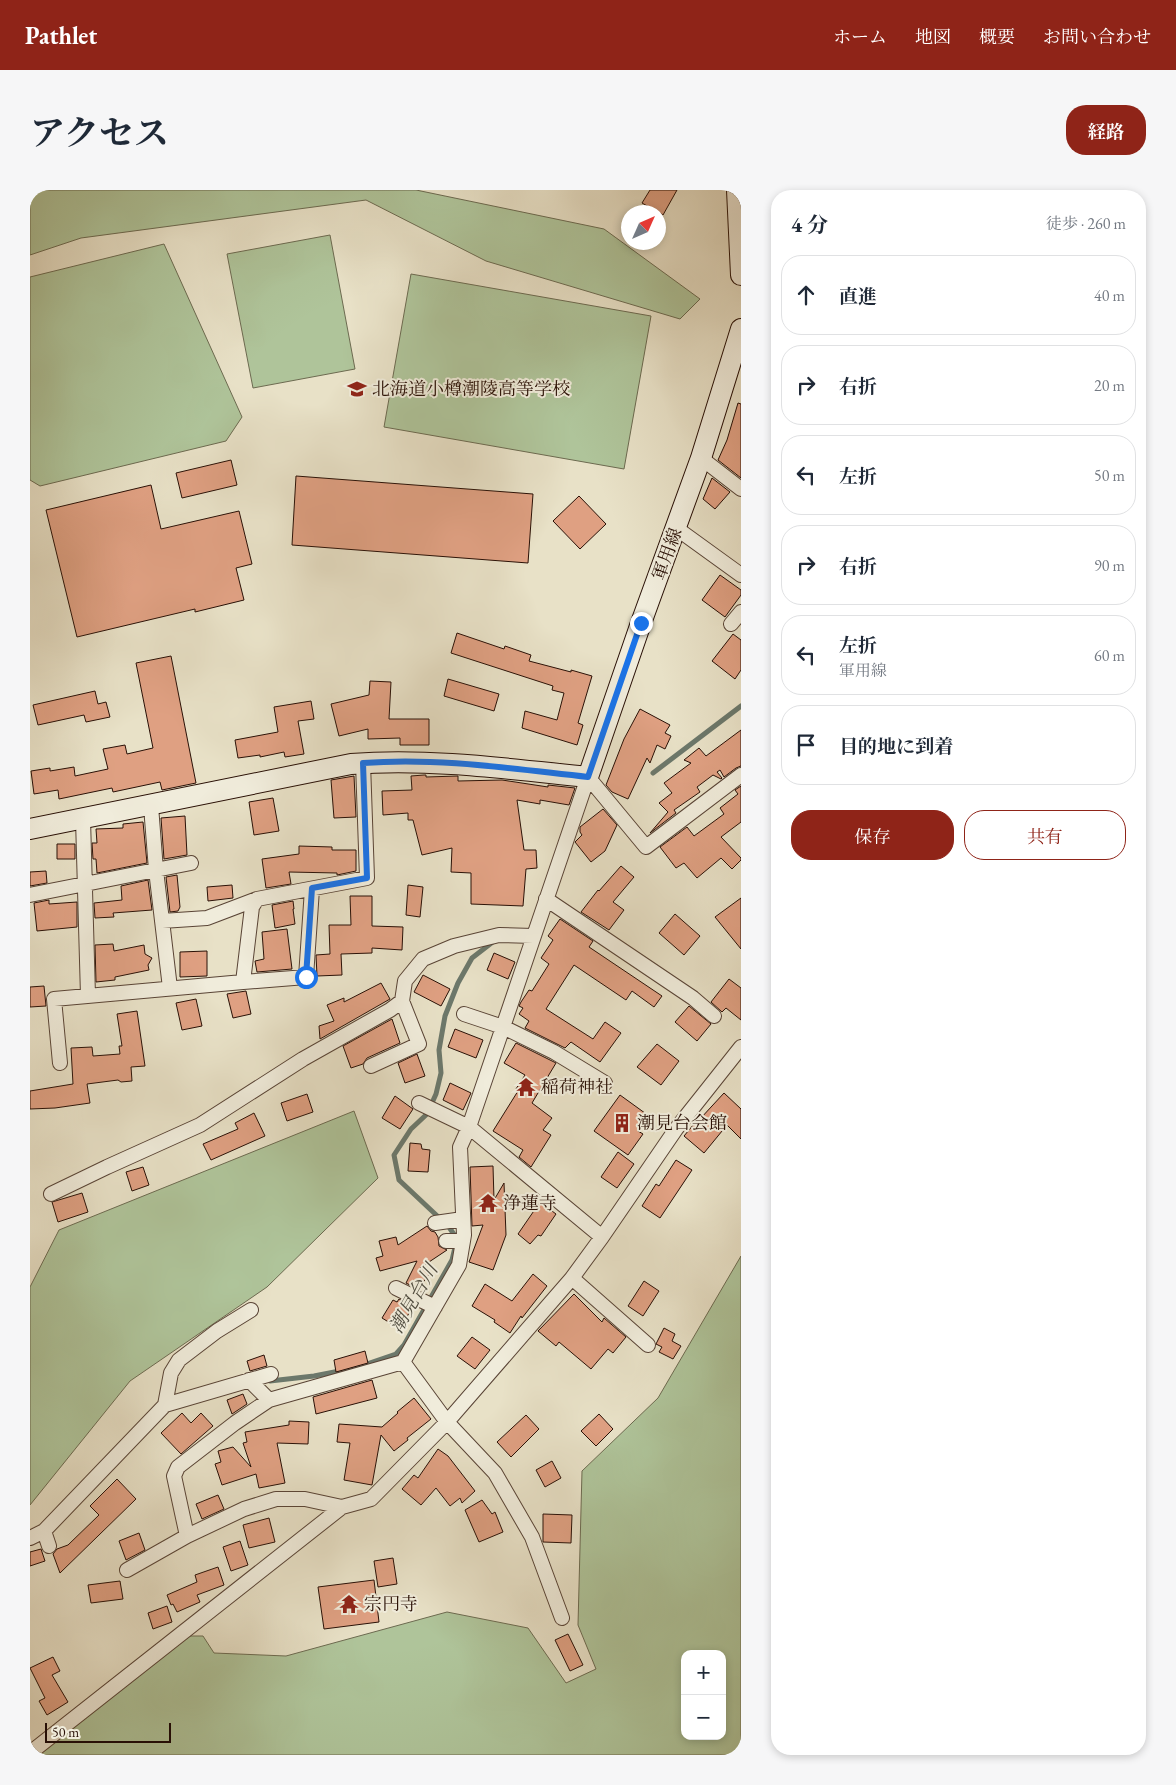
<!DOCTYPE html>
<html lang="ja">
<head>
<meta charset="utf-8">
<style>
  :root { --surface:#fff; --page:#f6f6f7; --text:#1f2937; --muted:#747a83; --line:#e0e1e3; --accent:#8f2418 }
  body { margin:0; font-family:"EB Garamond","Noto Serif JP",serif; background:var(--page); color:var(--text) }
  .controls { position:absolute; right:15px; bottom:15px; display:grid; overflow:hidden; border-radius:10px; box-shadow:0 2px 8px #0003 }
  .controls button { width:45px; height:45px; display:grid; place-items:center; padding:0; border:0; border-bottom:1px solid var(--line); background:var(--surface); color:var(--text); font:25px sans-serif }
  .compass { position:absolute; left:591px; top:15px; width:45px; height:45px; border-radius:50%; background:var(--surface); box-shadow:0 2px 8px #0003; rotate:45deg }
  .scale { position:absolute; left:15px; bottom:12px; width:126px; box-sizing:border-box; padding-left:5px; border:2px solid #291006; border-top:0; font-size:14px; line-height:18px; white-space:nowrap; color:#291006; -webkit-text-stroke:4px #f0ecdb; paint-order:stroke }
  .stop { position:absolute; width:15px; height:15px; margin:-11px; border:4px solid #1a73e8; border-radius:50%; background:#fff }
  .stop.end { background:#1a73e8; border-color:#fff; box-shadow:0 1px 5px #0008 }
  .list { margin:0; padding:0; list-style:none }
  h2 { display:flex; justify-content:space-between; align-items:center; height:65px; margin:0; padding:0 20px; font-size:21px }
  h2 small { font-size:16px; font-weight:400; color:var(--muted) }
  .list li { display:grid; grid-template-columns:32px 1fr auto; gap:15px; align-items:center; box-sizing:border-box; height:80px; margin:0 10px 10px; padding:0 10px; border:1px solid var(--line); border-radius:20px }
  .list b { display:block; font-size:19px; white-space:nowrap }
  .list p { margin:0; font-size:16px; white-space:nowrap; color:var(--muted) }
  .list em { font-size:16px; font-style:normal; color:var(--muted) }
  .actions { display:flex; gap:10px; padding:15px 20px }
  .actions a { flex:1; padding:11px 0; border:1px solid var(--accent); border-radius:20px; text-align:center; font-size:18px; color:var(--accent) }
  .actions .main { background:var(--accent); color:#fff }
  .icon { flex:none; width:28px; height:28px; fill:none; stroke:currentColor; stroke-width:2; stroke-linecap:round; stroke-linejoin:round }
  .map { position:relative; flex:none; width:711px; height:1565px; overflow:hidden; border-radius:20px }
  header { display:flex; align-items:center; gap:30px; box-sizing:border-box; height:70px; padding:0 25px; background:var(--accent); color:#fff }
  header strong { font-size:24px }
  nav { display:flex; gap:28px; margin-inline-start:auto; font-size:18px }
  .intro { display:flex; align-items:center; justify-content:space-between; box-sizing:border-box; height:120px; padding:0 30px }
  h1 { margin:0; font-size:35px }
  .button { padding:12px 22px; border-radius:20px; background:var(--accent); color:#fff; font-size:18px; font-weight:700 }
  main { display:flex; gap:30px; padding:0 30px }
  aside { flex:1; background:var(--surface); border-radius:20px; box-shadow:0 2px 8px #0003 }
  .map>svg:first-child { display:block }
  .green { fill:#afc49a; stroke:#6c6a50; fill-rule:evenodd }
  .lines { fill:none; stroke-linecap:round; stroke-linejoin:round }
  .stream { stroke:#6c786b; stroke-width:5 }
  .building { fill:#dfa082; stroke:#291006 }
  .street-casing { stroke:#594436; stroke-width:16 }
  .secondary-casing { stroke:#291006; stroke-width:22 }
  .street { stroke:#f0ecdb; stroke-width:14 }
  .secondary { stroke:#f0ecdb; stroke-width:20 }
  .route { stroke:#1a73e8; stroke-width:6 }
  .labels { text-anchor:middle; stroke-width:4; stroke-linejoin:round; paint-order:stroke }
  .poi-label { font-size:18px; fill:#291006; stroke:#f0ecdb; text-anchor:start }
  .street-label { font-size:18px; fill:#291006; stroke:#f0ecdb }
  .water-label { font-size:19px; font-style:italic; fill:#504d41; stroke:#f0ecdb }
</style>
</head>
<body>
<header>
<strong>Pathlet</strong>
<nav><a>ホーム</a><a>地図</a><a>概要</a><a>お問い合わせ</a></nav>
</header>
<div class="intro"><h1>アクセス</h1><a class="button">経路</a></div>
<main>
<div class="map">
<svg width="711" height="1565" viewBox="0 0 711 1565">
  <rect width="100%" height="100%" fill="#e8e1c7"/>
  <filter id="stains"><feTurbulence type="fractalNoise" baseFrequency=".004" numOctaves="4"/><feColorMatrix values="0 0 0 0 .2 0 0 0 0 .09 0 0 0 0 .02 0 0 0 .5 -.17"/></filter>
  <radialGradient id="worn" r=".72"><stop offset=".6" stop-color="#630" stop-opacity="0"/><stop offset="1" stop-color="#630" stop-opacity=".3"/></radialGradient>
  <path class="green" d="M0,0H386L574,39L670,109L650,129L456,71L336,10L51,48L0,65Z
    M300,45L325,179L223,198L197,64Z
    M134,54L212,227L196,251L10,296L0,290V87Z
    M381,84L621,126L594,279L354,237Z
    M324,921L348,988L237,1097L100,1191L0,1315V1097L29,1040Z
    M711,1066V1565H7L145,1446H173L184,1463L256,1466L417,1422L498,1438L536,1493L566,1479L548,1435L552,1281L628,1208ZM655,1464H692V1546H655Z"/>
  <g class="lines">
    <path class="stream" d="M623,583L711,516
      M240,1191L284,1186L325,1178L366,1164L374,1155L422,1070L427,1049L419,1037L369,990L364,965L381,939L397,924L406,904L411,883L409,860L415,826L428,793L442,768L464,751"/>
  </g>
  <path class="building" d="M620,0H647L633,25L612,13Z
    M708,213L711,214V288L688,270L697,250Z
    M201,270L207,295L152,308L146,283Z
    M266,286L503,304L498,373L262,355Z
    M682,288L700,302L685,319L673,309Z
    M121,295L131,339L209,321L222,374L206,378L214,410L165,422V419L47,447L16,320Z
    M549,306L576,334L550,359L523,331Z
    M690,385L711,400V405L695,427L672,410Z
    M427,443L474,459L475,456L501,465L499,471L541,482V480L562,486L548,533L553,535L547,555L492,538L495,521L527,530L534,503L522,500L523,496L421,463Z
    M703,444L711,450V480L705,489L682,471Z
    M141,466L166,593L132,600L130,592L83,602L82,598L29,609L28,600L4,604L1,581L20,578V581L44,577L45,586L78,579L73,559L95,555L97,564L123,558L106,473Z
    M418,489L469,504L464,521L414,506Z
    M340,491L361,492L359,529H399V555H370V548L338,549V539L309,546L301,514L339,505Z
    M65,501L68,514L76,512L80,527L56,532L54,525L8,535L3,515Z
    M281,511L284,529L268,531L274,564L255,567L254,562L230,567V565L208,568L205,550L248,542L244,517Z
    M610,519L640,535L635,543L641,546L635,559L627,555L620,573L617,568L598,609L582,602L576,595L594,549Z
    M711,540V576L706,578L694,587L690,580L687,582L692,588L691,589L683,585L667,597L670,602L644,620L646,623L620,643L638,622L629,613L642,603L634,593L661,573L654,570L669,558L676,566Z
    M394,585H396V587L428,586V591L472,590L518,597V595L545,598L539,615L510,610V614L487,610L494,660H506L507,678L496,679L493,716L441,714V683L421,682L422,658L392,665L383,630H378V623L353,625L352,601L382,600L381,586Z
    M324,586L326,627L304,628L301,590Z
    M711,596V632L691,647L711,668V670L702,679L691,668L667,688L654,673L646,678L630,657L657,637L664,646L694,624L690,618L708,604L705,600Z
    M243,608L249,641L224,645L219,612Z
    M573,619L587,635L575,661L561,672L545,652L552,645L550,642V637Z
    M155,626L157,665L134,669L131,628Z
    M113,632L117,673L67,683L66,669H63L62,653H67L66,639L93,638V634Z
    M27,654H45V669H27Z
    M269,656L302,657V660H326V681L307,685V683L259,682L261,694L236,698L232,669L269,664Z
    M591,676L604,687L583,712L594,720L579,740L551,722L568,700L569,701Z
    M16,681L17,693L0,696V682Z
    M147,685L150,717L148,721L140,722L136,687Z
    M118,690L122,720L83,723L84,727L65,728L64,713L92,710L91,696Z
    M202,695L203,708L178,711L177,697Z
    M378,695L393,697L390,727L376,725Z
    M320,706H342V736L373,737L372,760L342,758V763L311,764L312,785L287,786L286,765L300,764L299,735H321Z
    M711,708V759L685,727Z
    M19,710V714L47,712V737L7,741L4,713Z
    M263,711L264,719H263L265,734L245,738L242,715Z
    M645,724L670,746L654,765L629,743Z
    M530,729L563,751L559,757L632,806L624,817L602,801L596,810L544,775L516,819L563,849L575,832L591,843L570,872L541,852L535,858L495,838L499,831L489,824L493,818L489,816L491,812L499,800L502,801L519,774L511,768L523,750L518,746Z
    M257,739L262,779L227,782L225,771L234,769L232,742Z
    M83,754L84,761L114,755L115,764L122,768L118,775L119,780L85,787V790L66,792L65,755Z
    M177,761V786L150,787V762Z
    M464,763L485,772L478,789L457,780Z
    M393,785L420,799L411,816L384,802Z
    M699,789L711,798V830L696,818L692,822L681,812Z
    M351,793L360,809L290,849L289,836L304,831L297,815L314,808V812Z
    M14,796L16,816L0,817V797Z
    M216,801L221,824L203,828L197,804Z
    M166,809L172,836L152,840L146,813Z
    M659,816L681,834L667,851L645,832Z
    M107,821L115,876L101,877L102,891L91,892L88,890L57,894L60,913L25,918L0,919V901L43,894L41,858L62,857L63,866L90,864L89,856H92L87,824Z
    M362,829L370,853L337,868L333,874L321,878L313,856Z
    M425,839L453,850L446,868L418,857Z
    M486,853L526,873L502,913L522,928L513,940L521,945L501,977L489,967L493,960L463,941L488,901L486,899L495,885L474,873Z
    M627,854L649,871L631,895L607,877Z
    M387,864L395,886L375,893L368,873Z
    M420,893L441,903L433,920L413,910Z
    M694,903L711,919V949L697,935L674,963L654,946L669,928L670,929Z
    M277,904L283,922L257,931L251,913Z
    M590,905L619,926L608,941L613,944L598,965L564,941Z
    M365,906L383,919L370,939L352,928Z
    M224,923L235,946L181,970L173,954L208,939L205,933Z
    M380,953L391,954L392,959L400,960L398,982L378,981Z
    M588,962L604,974L587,998L571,987Z
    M646,970L662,980L630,1028L612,1016L626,994L629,996Z
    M463,976L464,1010L474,993L476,1045L463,1080L439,1072L453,1035L442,1036L440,977Z
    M113,977L119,995L102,1001L96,982Z
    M52,1003L58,1022L28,1032L22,1012Z
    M510,1012L526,1024L511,1046L508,1045L500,1054L488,1044Z
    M397,1036L401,1041L405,1042L408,1047L409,1056L417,1060L390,1078L400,1083L388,1099L376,1093L387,1071L350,1081L346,1068L353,1066L349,1051L366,1047L368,1055Z
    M503,1084L517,1096L492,1128L491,1126L480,1143L464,1132L465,1130L442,1116L455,1094L482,1111Z
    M614,1091L629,1101L613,1126L598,1116Z
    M544,1104L572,1132L574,1128L596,1147L583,1163L578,1159L561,1179L529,1152L526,1156L508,1141Z
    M369,1109L383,1116L370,1139L352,1128L363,1110L367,1112Z
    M634,1138L645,1144L642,1151L651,1156L643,1169L629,1162L632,1157L626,1154Z
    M442,1147L460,1160L445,1179L427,1166Z
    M335,1161L338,1173L306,1182L304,1170Z
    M234,1165L237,1176L220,1181L217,1171Z
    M342,1190L347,1208L286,1224L283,1207Z
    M213,1204L217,1214L202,1224L197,1210Z
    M384,1208L401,1229L377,1248L378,1250L364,1261L351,1245L342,1295L314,1290L320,1253L307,1252L309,1234L352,1237L368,1223L367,1222Z
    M152,1223L161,1233L171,1223L183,1236L151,1264L131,1243Z
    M569,1224L583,1239L566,1256L551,1241Z
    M496,1225L509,1239L481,1267L467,1252Z
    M259,1231L279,1232L278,1254L247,1253L255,1293L229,1298L226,1284L192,1295L185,1274L191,1272L188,1261L203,1257L221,1277L213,1253L217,1252L215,1242L259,1235Z
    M408,1259L418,1266L445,1301L432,1313L430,1308L420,1316L406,1298L391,1315L372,1299L384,1285L388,1288Z
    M522,1271L531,1288L515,1297L506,1280Z
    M87,1289L106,1309L30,1383L23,1364L27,1359L38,1355L69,1325L60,1316Z
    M188,1305L194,1319L172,1329L166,1314Z
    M452,1310L462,1324L465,1322L473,1342L449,1352L435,1320Z
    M513,1324L542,1325L541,1353L513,1352Z
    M239,1328L245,1352L219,1358L213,1335Z
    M109,1343L115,1360L96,1370L89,1351Z
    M210,1351L218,1375L201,1381L193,1357Z
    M11,1359L15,1371L0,1376V1362Z
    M363,1368L367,1394L348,1397L344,1371Z
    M188,1377L194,1395L167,1405L170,1412L147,1422L143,1414L141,1415L137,1405L167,1392L165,1385Z
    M344,1390L349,1432L294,1439L288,1397Z
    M90,1391L93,1409L61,1413L58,1395Z
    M137,1416L142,1432L123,1439L118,1423Z
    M538,1444L553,1475L540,1481L525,1450Z
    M23,1467L30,1481L22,1485L38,1512L17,1525L9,1511L15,1508L0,1478Z"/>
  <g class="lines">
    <g class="street-casing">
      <path id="street" d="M671,268L711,299
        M646,338L711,385
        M701,434L711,422
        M558,587L616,657L711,585
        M121,616L126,680L140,798
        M53,629L58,806
        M0,705L161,673
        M516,709L663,808L684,826
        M132,731L177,728L227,709
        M213,792L276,787L282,699
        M434,824L473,837L524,862L575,893
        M30,873L24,809L213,792L222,717L227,709L337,688L333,573
        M341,876L389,854L372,811
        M389,913L439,937L572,1047
        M21,1004L77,977L170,935L273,869L360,820L372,811L375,791L393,769L424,756L469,745L503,746
        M405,1033L433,1029
        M416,1051H433
        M542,1088L618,1155
        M366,1098L405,1117
        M373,1172L417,1232L465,1283L502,1347L532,1428
        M219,1190L239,1210
        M135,1215L241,1184
        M14,1341L19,1356
        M157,1346L144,1286L148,1277L205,1233L239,1210L373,1172L429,1075L434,1045L430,957L439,937L558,587
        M0,1348L14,1341L135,1215L141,1183L149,1170L187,1141L221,1120
        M97,1380L157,1346L214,1319L246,1309H275L312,1317
        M0,1563L312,1317L341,1309L417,1232L542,1088L572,1047L646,939L711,857"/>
    </g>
    <g class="secondary-casing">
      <path id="secondary" d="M707,0L711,85
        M0,639L321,574C400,568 479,579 558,587L611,433L671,268L711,139"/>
    </g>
    <use href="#street" class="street"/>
    <use href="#secondary" class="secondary"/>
  </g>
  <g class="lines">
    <path class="route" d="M276,787L282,698L337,688L333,573C408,567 484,579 558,587L611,433"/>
  </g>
  <defs>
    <g id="school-bare" transform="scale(1.5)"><path d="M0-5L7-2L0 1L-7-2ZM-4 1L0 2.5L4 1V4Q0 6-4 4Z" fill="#8f2418" stroke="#f0ecdb" stroke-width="2.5" paint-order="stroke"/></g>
    <g id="temple-bare" transform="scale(1.5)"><path d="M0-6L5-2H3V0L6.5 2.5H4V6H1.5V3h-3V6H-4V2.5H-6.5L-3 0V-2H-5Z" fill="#8f2418" stroke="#f0ecdb" stroke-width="2.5" paint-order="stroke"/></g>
    <g id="building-bare" transform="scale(1.5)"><path d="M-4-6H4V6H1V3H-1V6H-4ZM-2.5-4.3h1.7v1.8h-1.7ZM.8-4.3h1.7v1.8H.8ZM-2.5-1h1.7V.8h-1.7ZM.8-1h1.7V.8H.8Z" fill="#8f2418" stroke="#f0ecdb" stroke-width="2.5" paint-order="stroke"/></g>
  </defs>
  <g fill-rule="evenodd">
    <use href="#school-bare" x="327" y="199"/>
    <use href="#temple-bare" x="496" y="897"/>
    <use href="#building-bare" x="592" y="933"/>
    <use href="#temple-bare" x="458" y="1013"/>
    <use href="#temple-bare" x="319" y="1414"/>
  </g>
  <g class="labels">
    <g class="poi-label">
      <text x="342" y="205">北海道小樽潮陵高等学校</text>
      <text x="511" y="903">稲荷神社</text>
      <text x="607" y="939">潮見台会館</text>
      <text x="473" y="1019">浄蓮寺</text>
      <text x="334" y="1420">宗円寺</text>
    </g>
    <g class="street-label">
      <text transform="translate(637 364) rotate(-70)" y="6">軍用線</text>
    </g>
    <g class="water-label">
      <text transform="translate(383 1108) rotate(-60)" y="7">潮見台川</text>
    </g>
  </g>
  <rect width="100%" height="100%" filter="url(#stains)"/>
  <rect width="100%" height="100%" fill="url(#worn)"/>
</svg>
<div class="controls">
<button>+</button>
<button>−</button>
</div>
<svg class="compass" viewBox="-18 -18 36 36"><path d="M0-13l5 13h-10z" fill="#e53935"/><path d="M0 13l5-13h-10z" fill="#747a83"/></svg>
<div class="scale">50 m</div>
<div class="stop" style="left:276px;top:787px"></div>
<div class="stop end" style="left:611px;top:433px"></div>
</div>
<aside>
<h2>4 分<small>徒歩 · 260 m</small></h2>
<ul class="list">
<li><svg class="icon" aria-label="ahead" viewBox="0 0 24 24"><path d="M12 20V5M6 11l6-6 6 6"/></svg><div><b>直進</b></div><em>40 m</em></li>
<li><svg class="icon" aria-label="right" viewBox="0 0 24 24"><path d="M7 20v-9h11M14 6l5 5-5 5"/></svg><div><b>右折</b></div><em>20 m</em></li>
<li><svg class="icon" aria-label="left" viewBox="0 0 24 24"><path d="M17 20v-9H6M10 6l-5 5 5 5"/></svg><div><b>左折</b></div><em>50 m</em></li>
<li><svg class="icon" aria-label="right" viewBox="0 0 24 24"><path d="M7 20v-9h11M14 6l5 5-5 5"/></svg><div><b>右折</b></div><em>90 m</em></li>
<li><svg class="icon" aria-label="left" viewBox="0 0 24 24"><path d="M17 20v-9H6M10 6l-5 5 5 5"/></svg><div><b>左折</b><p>軍用線</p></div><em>60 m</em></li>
<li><svg class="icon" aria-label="arrive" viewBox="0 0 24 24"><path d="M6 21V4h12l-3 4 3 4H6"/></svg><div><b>目的地に到着</b></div></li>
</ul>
<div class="actions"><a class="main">保存</a><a>共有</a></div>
</aside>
</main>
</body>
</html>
